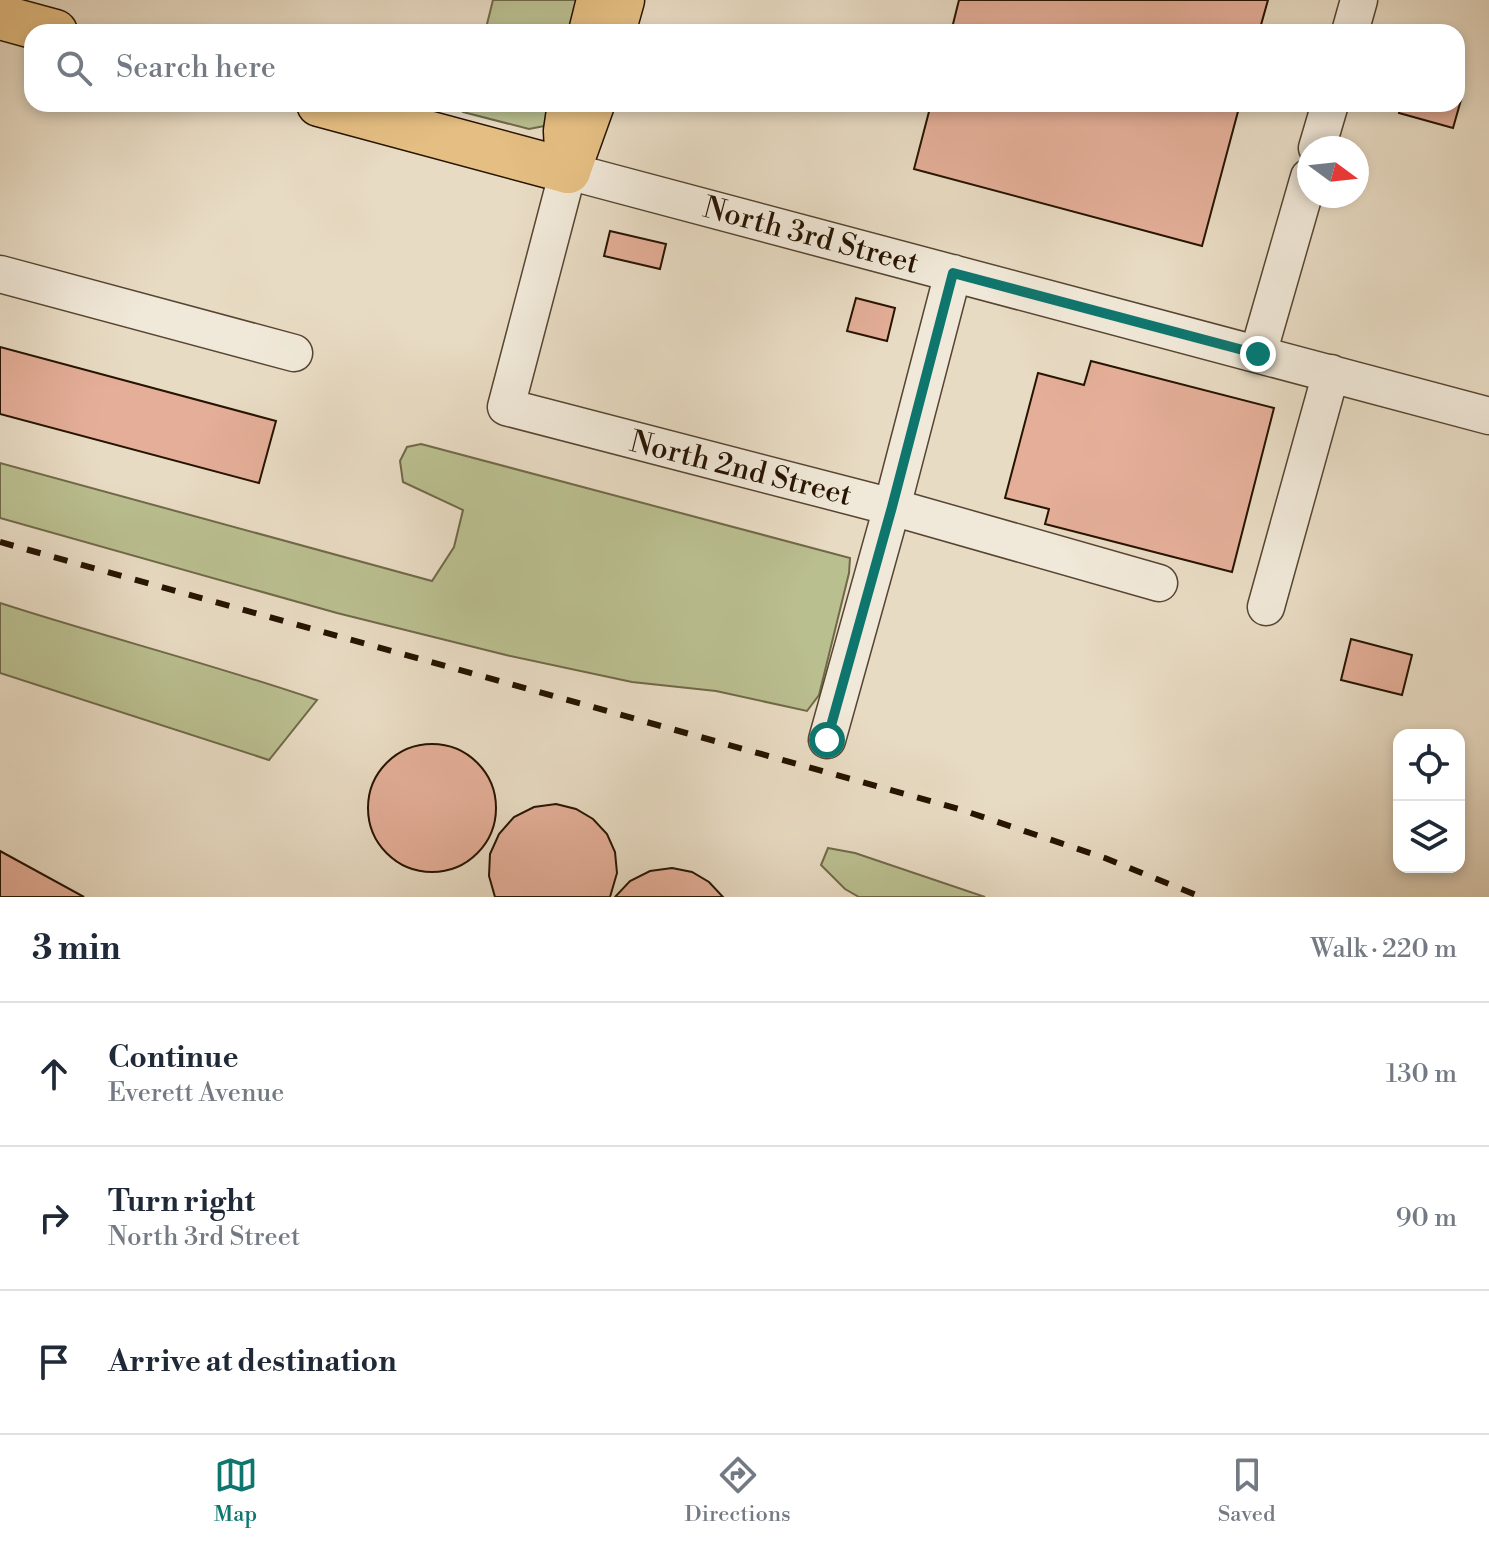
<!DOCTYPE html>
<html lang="en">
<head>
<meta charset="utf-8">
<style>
  :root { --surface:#fff; --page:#f6f6f7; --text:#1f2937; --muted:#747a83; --line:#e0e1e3; --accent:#0f766e }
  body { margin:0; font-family:"Libre Bodoni",serif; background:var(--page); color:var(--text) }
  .controls { position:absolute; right:24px; bottom:24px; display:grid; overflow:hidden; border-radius:16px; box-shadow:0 4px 12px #0003 }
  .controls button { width:72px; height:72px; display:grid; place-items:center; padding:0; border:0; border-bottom:2px solid var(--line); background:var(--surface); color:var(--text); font:40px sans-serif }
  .compass { position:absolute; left:1297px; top:136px; width:72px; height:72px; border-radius:50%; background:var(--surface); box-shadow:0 4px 12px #0003; rotate:105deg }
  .stop { position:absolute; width:24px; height:24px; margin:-18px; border:6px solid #0f766e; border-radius:50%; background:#fff }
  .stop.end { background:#0f766e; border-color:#fff; box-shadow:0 2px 8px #0008 }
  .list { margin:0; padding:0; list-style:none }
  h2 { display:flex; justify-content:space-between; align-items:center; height:104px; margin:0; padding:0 32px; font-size:34px }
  h2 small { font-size:26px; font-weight:400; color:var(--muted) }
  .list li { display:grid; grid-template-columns:52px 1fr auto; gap:24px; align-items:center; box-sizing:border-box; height:144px; padding:0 32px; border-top:2px solid var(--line) }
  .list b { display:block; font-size:30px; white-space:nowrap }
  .list p { margin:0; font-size:26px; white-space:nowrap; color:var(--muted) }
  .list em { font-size:26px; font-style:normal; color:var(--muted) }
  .icon { flex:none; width:44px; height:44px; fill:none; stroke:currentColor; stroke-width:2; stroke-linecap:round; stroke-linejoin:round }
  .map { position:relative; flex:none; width:1489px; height:897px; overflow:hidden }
  .search { position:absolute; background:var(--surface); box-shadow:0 4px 12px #0003; left:24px; right:24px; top:24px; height:88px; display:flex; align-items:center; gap:20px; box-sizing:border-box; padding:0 28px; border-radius:24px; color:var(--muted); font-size:30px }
  .sheet { height:536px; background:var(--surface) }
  nav { display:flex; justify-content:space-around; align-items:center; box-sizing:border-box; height:112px; border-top:2px solid var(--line); background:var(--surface); font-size:22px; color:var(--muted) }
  nav a { display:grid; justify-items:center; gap:4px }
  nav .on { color:var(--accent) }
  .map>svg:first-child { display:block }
  .green { fill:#babf90; stroke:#706948; stroke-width:2 }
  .building { fill:#e4ae98; stroke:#261300; stroke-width:2 }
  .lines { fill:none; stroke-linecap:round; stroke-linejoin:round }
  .minor-casing { stroke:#564531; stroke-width:39 }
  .major-casing { stroke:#261300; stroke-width:47 }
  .highway-casing { stroke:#261300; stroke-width:47 }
  .minor { stroke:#f0e8d8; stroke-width:36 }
  .major { stroke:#e4be82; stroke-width:44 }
  .highway { stroke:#e4be82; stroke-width:44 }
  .rail { stroke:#261300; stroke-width:6; stroke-dasharray:14 14; stroke-linecap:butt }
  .route { stroke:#0f766e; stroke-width:10 }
  .labels { text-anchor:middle; stroke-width:8; stroke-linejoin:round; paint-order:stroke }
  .street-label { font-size:30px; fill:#261300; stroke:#f0e8d8 }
</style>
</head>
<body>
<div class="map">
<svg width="1489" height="897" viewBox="0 0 1489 897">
  <rect width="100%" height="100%" fill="#e8dbc3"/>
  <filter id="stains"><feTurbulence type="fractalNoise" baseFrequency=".0025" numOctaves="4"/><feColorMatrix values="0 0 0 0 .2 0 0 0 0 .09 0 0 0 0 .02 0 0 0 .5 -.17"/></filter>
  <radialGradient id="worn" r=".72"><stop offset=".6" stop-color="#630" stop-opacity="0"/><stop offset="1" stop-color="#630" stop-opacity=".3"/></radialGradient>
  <path class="green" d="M493,0H588L578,32H485Z
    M465,104H557L544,126L529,129L463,112Z
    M421,444L850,558L849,573L819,695L807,711L716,691L632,682L506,655L337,613L0,518V463L432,581L454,547L463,510L403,482L400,461L407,447Z
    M0,603C105,637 212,664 317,700L269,760L0,673Z
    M828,848L855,853L985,897H859L845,889L821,865Z"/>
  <path class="building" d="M959,0H1268L1259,32H951Z
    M1457,91L1463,93L1453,128L1399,113L1401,104H1457Z
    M931,104H1240L1202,246L914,169Z
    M610,231L666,244L660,269L604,256Z
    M856,298L895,308L887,341L847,331Z
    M0,347L276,421L259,483L0,414Z
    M1091,361L1274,408L1232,572L1045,524L1049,509L1005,498L1038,373L1084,385Z
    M1351,639L1412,655L1402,695L1341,680Z
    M368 808a64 64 0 1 1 128 0a64 64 0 1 1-128 0Z
    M556,804L576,809L593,819L607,834L615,852L617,873L610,897H495L489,876L490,854L499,834L514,817L534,807Z
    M0,851L84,897H0Z
    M672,868L692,872L709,882L723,897H615L630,881L650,871Z"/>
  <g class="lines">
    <g class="minor-casing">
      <path id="minor" d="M1350,32L1359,0
        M1317,148L1330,104
        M0,274L294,353
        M1258,354L1309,177
        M1159,583L892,507L506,407L568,171L1489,416
        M1266,607L1331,373
        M827,740L892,507L953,273"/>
    </g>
    <g class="major-casing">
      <path id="major" d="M0,17L55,32
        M613,32L622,0
        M319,104L568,171L592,104"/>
    </g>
    <g class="highway-casing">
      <path id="highway" d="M591,32L599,0
        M568,171L566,131L570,104"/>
    </g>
    <use href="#minor" class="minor"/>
    <use href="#major" class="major"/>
    <use href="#highway" class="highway"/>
    <path class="rail" d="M0,542L959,809L1105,858L1201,897"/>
  </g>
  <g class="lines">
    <path class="route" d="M827,740L892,507L953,273L1258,354"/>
  </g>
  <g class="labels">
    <g class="street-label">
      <text transform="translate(811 235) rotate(15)" y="10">North 3rd Street</text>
      <text transform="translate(741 468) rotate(14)" y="10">North 2nd Street</text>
    </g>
  </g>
  <rect width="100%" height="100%" filter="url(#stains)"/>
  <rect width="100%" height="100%" fill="url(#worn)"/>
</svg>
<div class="controls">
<button><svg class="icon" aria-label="locate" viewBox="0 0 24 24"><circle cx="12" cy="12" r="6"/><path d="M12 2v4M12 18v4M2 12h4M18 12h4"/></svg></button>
<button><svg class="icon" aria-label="layers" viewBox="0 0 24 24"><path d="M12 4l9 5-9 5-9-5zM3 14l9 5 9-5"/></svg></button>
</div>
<svg class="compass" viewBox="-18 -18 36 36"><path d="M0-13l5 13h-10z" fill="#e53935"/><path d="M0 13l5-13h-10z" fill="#747a83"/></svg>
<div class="stop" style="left:827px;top:740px"></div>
<div class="stop end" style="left:1258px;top:354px"></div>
<div class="search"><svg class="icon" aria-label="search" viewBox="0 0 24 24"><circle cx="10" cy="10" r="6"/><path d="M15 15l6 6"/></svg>Search here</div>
</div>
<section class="sheet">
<h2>3 min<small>Walk · 220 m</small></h2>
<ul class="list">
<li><svg class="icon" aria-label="ahead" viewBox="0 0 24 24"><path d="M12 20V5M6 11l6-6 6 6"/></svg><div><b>Continue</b><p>Everett Avenue</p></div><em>130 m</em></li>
<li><svg class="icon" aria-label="right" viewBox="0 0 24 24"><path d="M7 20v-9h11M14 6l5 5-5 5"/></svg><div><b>Turn right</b><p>North 3rd Street</p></div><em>90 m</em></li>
<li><svg class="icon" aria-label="arrive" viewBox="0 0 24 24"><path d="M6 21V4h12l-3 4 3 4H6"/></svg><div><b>Arrive at destination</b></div></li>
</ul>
</section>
<nav>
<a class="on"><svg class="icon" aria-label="map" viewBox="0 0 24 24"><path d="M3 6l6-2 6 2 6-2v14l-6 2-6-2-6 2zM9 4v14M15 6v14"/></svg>Map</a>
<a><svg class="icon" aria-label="directions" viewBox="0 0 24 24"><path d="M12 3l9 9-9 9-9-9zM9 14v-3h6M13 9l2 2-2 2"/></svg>Directions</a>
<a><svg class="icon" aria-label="saved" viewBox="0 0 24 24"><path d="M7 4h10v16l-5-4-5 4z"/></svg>Saved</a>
</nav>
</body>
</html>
